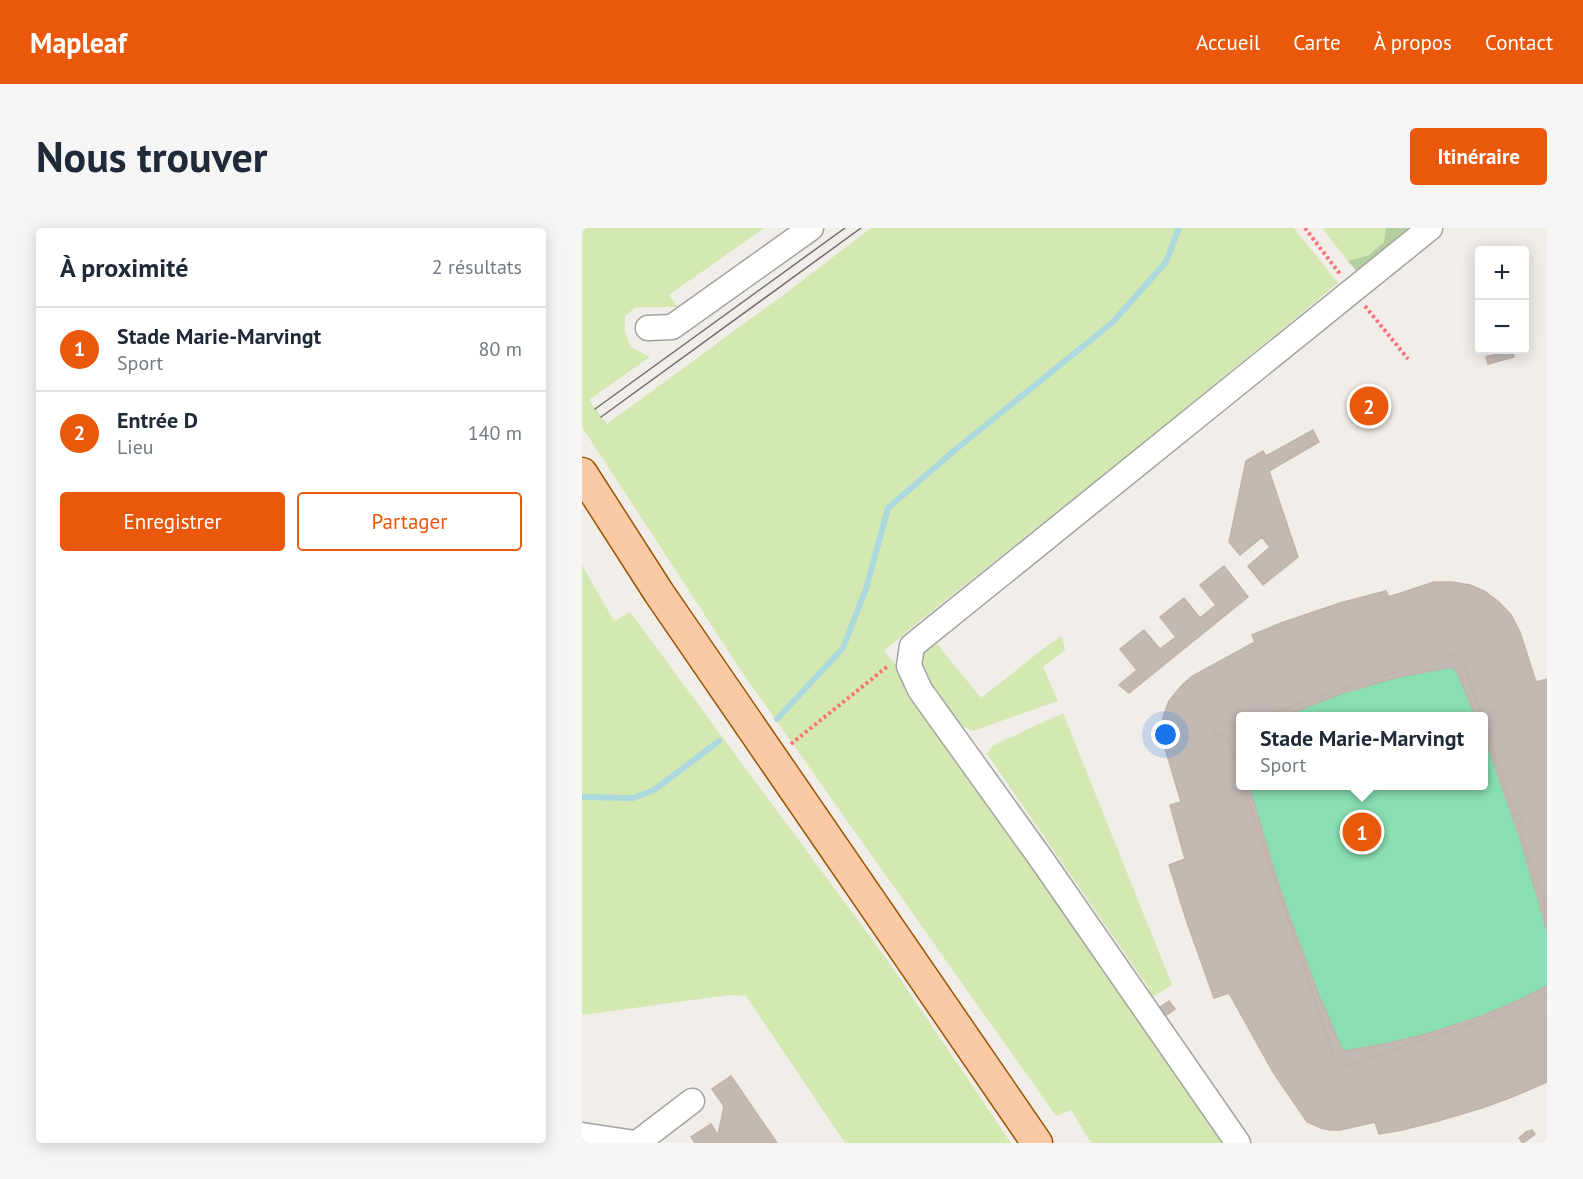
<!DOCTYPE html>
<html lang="fr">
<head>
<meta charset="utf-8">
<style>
  :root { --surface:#fff; --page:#f6f6f7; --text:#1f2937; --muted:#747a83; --line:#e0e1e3; --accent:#ea580c }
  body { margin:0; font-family:"PT Sans",sans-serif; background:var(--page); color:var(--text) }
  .controls { position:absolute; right:18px; top:18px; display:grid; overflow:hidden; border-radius:6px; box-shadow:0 3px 15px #0003 }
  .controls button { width:54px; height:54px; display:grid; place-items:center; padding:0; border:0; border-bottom:2px solid var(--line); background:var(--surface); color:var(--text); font:30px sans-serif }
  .you { position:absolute; left:584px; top:507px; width:21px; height:21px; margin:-15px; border:4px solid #fff; border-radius:50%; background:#1a73e8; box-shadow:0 0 0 9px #1a73e833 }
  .badge { display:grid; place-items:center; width:39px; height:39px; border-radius:50%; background:var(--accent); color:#fff; font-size:20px; font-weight:700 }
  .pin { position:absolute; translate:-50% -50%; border:3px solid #fff; box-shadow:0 2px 6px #0006 }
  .popup { position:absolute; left:654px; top:484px; width:252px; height:78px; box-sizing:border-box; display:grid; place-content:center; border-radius:6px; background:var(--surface); filter:drop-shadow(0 2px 4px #0005); font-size:20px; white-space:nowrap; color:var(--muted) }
  .popup b { font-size:22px; color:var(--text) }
  .popup::after { content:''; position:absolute; left:50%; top:100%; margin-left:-12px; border:12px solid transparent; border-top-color:var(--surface) }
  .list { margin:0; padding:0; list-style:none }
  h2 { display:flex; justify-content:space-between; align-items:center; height:78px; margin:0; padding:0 24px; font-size:26px }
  h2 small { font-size:20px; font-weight:400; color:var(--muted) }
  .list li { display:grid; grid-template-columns:39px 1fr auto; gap:18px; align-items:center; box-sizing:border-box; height:84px; padding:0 24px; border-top:2px solid var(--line) }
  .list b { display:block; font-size:22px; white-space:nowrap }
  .list p { margin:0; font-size:20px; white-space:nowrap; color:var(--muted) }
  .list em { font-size:20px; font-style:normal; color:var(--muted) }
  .actions { display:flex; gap:12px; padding:18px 24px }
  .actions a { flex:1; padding:14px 0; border:2px solid var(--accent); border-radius:6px; text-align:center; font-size:21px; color:var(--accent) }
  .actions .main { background:var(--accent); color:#fff }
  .map { position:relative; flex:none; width:965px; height:915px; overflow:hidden; border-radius:6px }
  header { display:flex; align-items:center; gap:36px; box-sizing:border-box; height:84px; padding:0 30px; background:var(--accent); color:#fff }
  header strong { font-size:28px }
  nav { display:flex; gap:33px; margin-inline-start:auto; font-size:21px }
  .intro { display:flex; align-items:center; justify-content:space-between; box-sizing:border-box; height:144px; padding:0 36px }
  h1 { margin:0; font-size:42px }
  .button { padding:15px 27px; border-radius:6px; background:var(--accent); color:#fff; font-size:21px; font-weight:700 }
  main { display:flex; gap:36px; padding:0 36px }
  aside { flex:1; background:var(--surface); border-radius:6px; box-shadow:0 3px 15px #0003 }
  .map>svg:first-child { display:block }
  .grass { fill:#d4e9b1 }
  .forest { fill:#b4cf9f }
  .pitch { fill:#89deb2; fill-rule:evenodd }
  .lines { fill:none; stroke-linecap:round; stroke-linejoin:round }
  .stream { stroke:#abd9dd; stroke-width:6 }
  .building { fill:#c2b9b5; stroke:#c3b2ab; stroke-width:1.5 }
  .minor-casing { stroke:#a3a3a3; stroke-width:27 }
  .major-casing { stroke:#9b5504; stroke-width:33 }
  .path { stroke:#f77479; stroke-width:4; stroke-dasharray:3 3; stroke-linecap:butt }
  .minor { stroke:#fff; stroke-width:24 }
  .major { stroke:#facaa5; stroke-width:30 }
  .tram { stroke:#707070; stroke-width:1.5 }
</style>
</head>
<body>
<header>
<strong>Mapleaf</strong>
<nav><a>Accueil</a><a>Carte</a><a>À propos</a><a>Contact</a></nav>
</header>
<div class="intro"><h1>Nous trouver</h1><a class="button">Itinéraire</a></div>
<main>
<aside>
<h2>À proximité<small>2 résultats</small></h2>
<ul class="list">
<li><span class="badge">1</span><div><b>Stade Marie-Marvingt</b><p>Sport</p></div><em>80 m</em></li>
<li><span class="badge">2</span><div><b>Entrée D</b><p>Lieu</p></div><em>140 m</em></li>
</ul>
<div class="actions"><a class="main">Enregistrer</a><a>Partager</a></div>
</aside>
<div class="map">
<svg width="965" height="915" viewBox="0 0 965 915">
  <rect width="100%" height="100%" fill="#f1ede9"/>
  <path class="grass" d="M0,0H182L87,67L96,79H54L43,88V104L49,119L68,129L7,172L25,196L208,62L289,0H712L756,55L559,217L335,395L302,423L325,451L647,915H509L489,882L474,888L162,447L0,199Z
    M740,0H804L802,14L787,27L766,33Z
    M0,337L32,393L48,384L306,733L429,915H263L164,768L148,767L0,787Z
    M480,408L483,422L461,439L476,473L391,503L378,497L338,440L341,425L350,410L399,470L466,417Z
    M481,485L590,757L569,770L566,759L405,526L410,518Z"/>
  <path class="forest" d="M804,0H834L777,46L766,33L787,27L802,14Z"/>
  <path class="pitch" d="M852,354H870L888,357L954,454L965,451V854C910,878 855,895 797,906L792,894C772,900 751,906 730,896C721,892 716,880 710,872C687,837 667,801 647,765L632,770L605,694L587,637L603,631L588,577L599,574L583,520L580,507L587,473L601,456L611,448L672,414L670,407C714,389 758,375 804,363L807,368ZM658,488H902V558H658Z"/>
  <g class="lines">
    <path class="stream" d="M195,491L261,420L284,361L306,280L373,222L531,94L584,34L597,0
      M0,569L51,570L72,562L137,513"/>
  </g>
  <path class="building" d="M930,122L932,129L906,136L904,129Z
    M793,170L797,177L781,186L777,179Z
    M731,202L737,214L687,243L716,329L681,357L666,338L688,319L680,309L658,327L647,314L664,233L681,223L684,228Z
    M642,338L666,369L547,465L537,457L555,442L538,421L562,402L578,421L594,409L578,389L602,370L618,390L634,377L618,357Z
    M852,354H870L888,357L902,363L917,374L929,387L938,404L954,454L965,451V683L936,596L940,594L937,586L933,588L902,494V488H900L881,432L868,426L680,488H658V496L652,498L638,491L631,504L646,511L658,550V558H661L753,831L765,837L965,770V854L930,869L900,880L856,893L820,902L797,906L793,894L758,902H748L739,900L725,894L691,844L647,765L632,770L605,694L587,637L603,631L588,577L599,574L583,520L580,507L581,489L587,473L601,456L611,448L673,414L670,407L699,395L758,375L804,363L807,369Z
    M868,426L881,432L900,488H894L875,444L870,439L816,449L761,465L702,488H680Z
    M638,491L652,498L658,496V510L657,514L658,521V550L646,511L631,504Z
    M902,494L933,588L937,586L940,594L936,596L965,683V702L938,610L902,507Z
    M661,558H667L694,649L707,688L735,763L759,819L762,823L808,815L845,806L900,788L935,773L965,758V770L765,837L753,831Z
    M587,773L593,781L580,790L574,782Z
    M149,848L195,915H113L109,909L129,896L136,907L142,878L130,861Z
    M950,902L953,906L941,915L937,910L944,904Z"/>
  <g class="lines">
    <g class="minor-casing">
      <path id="minor" d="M66,100L90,99L229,0
        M0,907L53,915
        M55,915L110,873
        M656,915L460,632L338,462L327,438L330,418L848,0"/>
    </g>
    <g class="major-casing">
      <path id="major" d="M0,245L77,365L455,915"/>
    </g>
    <path class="path" d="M723,0L758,46
      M783,78L826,131
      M209,516L306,438"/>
    <use href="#minor" class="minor"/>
    <use href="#major" class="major"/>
    <path class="tram" d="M13,181L263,0
      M19,189L279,0"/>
  </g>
</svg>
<div class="controls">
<button>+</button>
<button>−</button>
</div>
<div class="you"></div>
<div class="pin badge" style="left:780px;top:604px">1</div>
<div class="popup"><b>Stade Marie-Marvingt</b>Sport</div>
<div class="pin badge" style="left:787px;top:178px">2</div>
</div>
</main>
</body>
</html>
